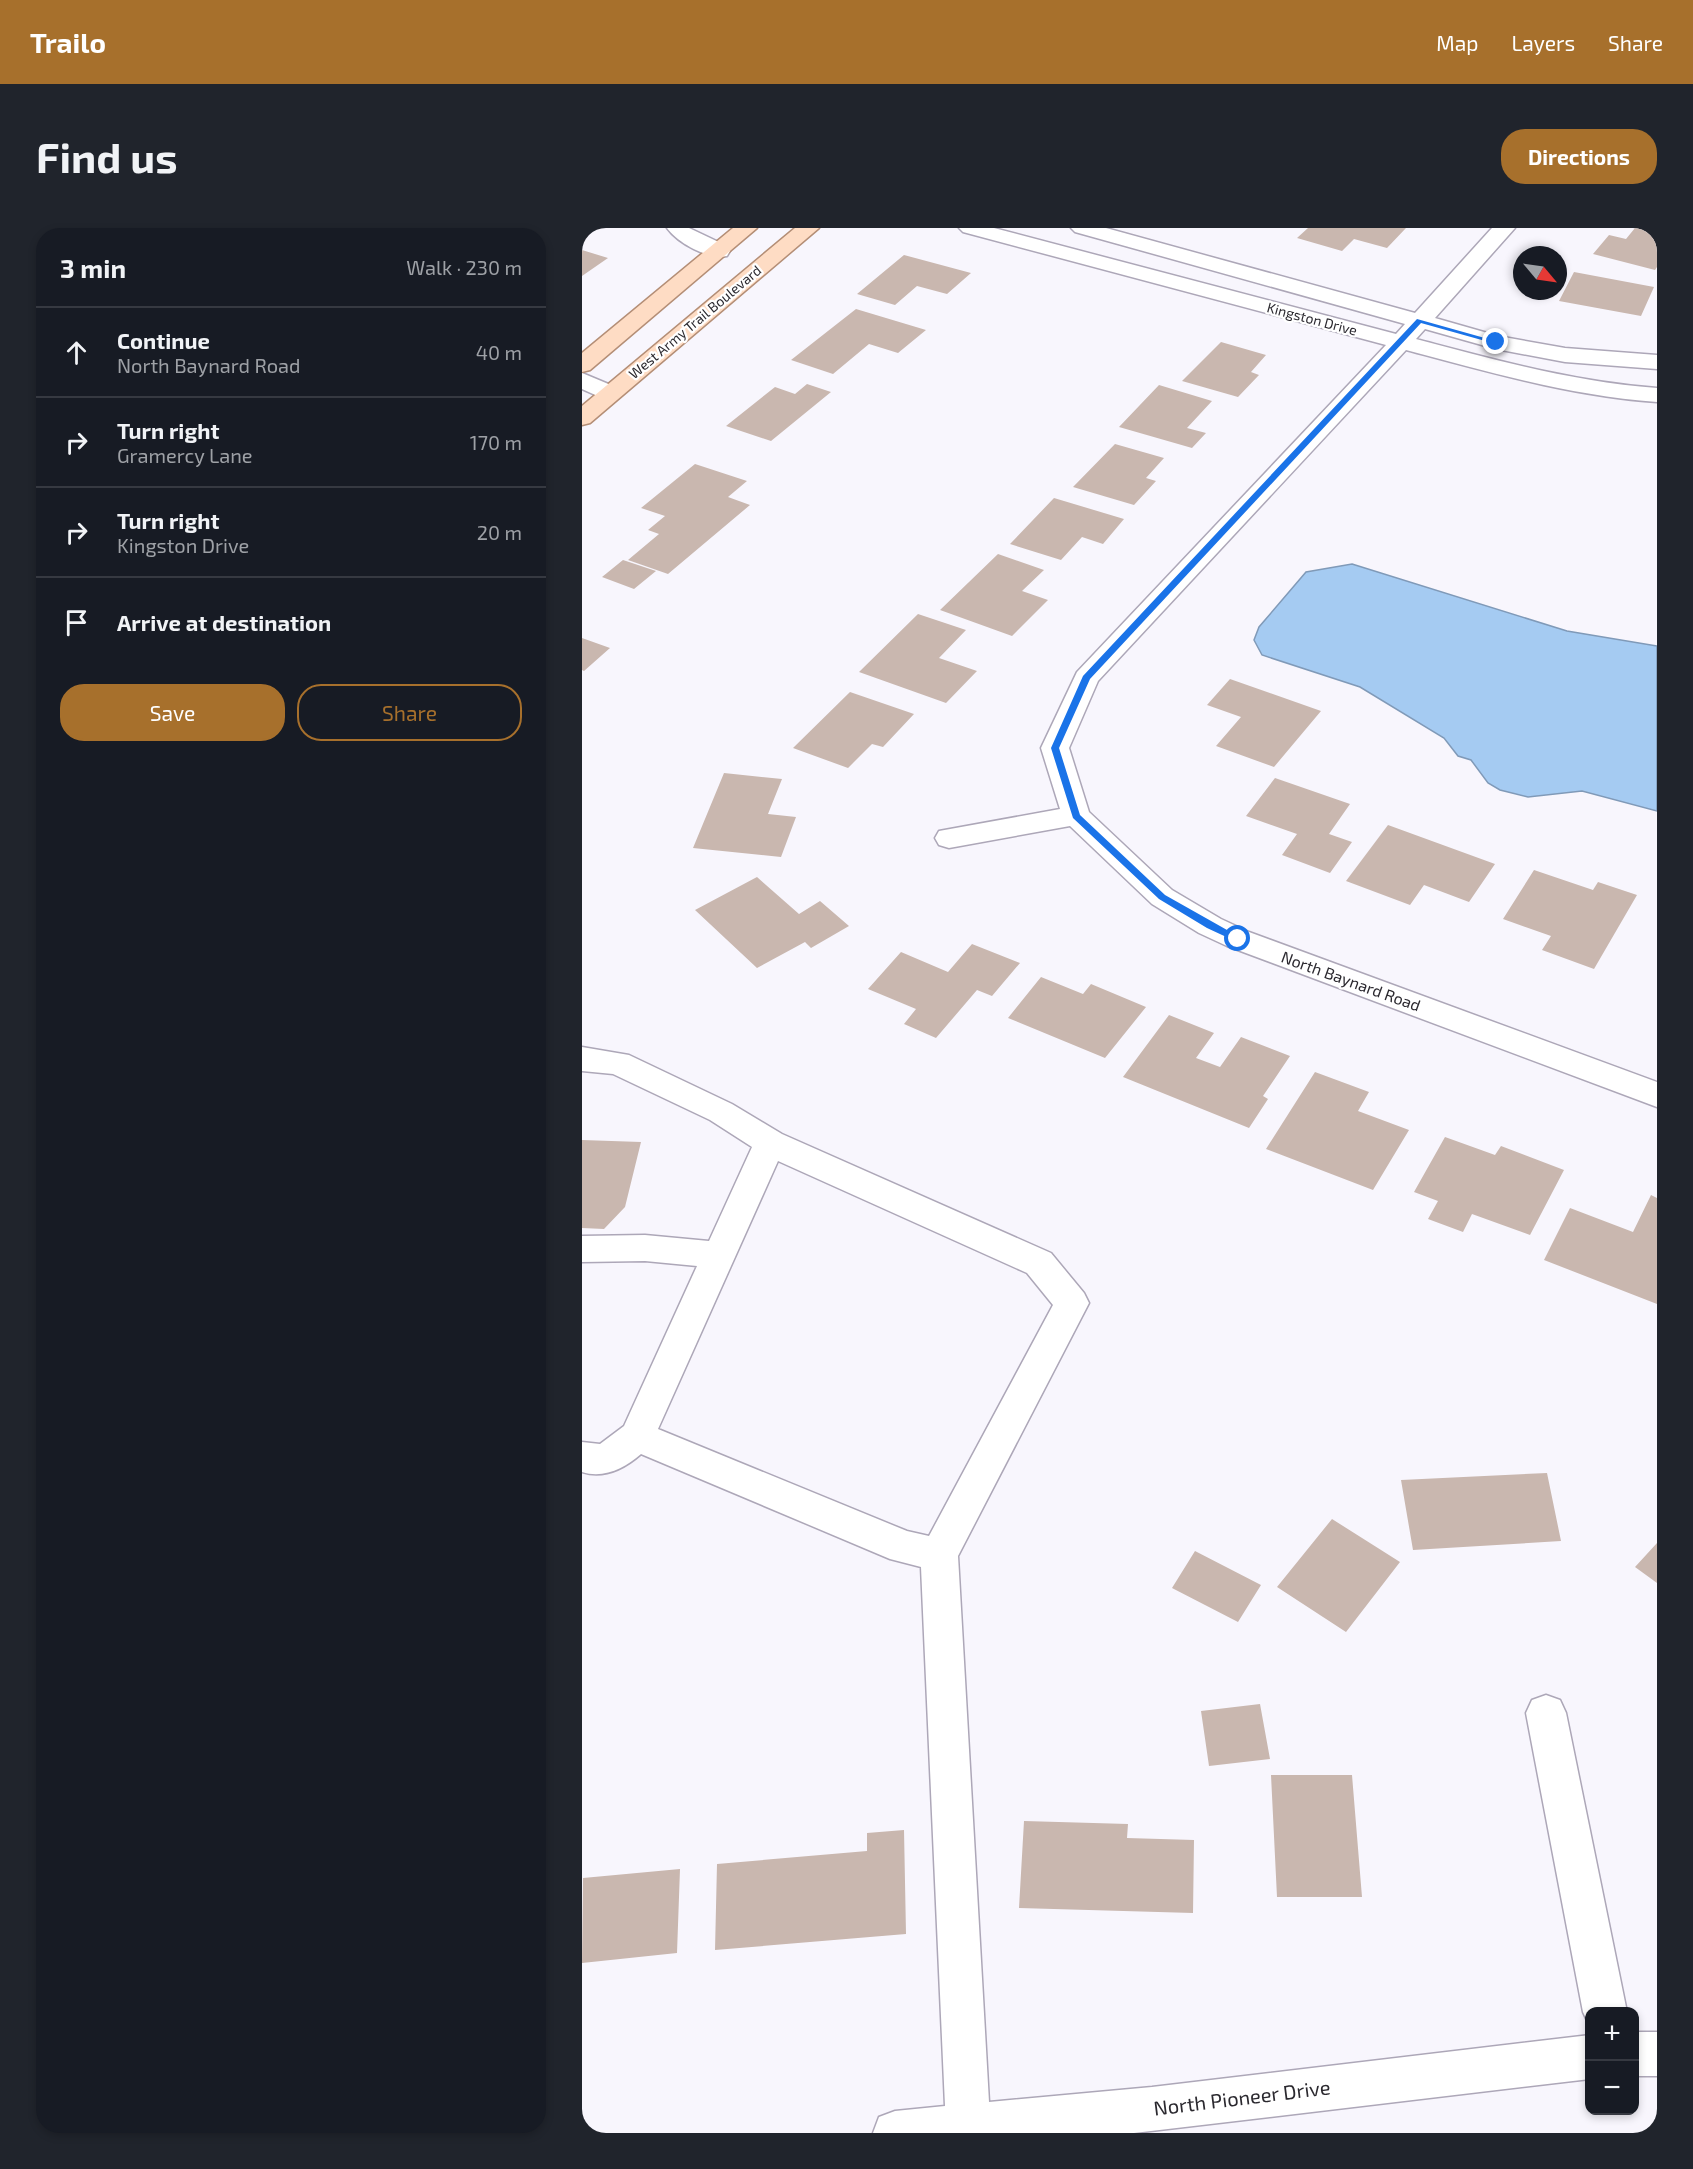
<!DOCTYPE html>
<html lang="en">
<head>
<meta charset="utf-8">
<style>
  :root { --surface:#171b24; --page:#20242c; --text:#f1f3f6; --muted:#9ea1a6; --line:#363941; --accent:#a7702c }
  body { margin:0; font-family:"Exo 2",sans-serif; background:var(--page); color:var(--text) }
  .controls { position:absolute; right:18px; bottom:18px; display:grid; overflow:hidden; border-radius:12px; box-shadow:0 3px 9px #0003 }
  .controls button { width:54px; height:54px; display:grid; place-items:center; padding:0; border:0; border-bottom:2px solid var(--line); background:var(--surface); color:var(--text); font:30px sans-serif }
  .compass { position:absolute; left:931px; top:18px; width:54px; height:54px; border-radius:50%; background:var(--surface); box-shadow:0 3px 9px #0003; rotate:119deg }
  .stop { position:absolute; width:18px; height:18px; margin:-14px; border:4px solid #1a73e8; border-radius:50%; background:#fff }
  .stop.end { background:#1a73e8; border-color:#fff; box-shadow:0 2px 6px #0008 }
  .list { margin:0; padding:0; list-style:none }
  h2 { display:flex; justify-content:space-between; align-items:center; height:78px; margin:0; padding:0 24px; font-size:26px }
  h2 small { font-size:20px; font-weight:400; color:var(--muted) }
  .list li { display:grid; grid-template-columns:39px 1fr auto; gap:18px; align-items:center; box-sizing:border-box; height:90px; padding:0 24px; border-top:2px solid var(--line) }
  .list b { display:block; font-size:22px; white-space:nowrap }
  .list p { margin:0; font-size:20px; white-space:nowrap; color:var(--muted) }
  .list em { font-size:20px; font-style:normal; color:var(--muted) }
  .actions { display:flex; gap:12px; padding:18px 24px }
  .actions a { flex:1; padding:14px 0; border:2px solid var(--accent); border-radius:24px; text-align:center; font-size:21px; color:var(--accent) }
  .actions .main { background:var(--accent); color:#fff }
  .icon { flex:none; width:33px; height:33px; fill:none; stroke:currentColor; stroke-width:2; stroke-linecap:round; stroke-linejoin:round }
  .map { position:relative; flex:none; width:1075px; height:1905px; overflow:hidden; border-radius:24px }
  header { display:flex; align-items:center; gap:36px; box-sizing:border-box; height:84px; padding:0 30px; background:var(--accent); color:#fff }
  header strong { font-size:28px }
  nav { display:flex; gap:33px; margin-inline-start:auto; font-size:21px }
  .intro { display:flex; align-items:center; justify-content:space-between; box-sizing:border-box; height:144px; padding:0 36px }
  h1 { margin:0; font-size:42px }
  .button { padding:15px 27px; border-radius:24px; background:var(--accent); color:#fff; font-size:21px; font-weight:700 }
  main { display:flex; gap:36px; padding:0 36px }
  aside { flex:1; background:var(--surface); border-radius:24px; box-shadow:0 3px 9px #0003 }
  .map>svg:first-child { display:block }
  .water { fill:#a5cbf2; stroke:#809ab8; stroke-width:1.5 }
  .building { fill:#c9b7af }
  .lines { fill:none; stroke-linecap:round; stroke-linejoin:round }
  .minor-casing { stroke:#ada7b8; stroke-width:3 }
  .major-casing { stroke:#b48e76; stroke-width:3 }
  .minor { fill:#fff; fill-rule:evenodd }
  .major { fill:#fedcc4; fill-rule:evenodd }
  .route { fill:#1a73e8 }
  .labels { text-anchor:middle; stroke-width:4.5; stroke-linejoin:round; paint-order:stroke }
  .far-street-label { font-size:14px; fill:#2b292f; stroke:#fff }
  .street-label { font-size:16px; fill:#2b292f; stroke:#fff }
  .near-street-label { font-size:20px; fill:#2b292f; stroke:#fff }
</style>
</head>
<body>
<header>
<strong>Trailo</strong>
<nav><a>Map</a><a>Layers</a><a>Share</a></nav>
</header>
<div class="intro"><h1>Find us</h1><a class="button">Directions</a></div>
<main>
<aside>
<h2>3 min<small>Walk · 230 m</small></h2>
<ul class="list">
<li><svg class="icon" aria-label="ahead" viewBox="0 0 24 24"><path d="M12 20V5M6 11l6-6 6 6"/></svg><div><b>Continue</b><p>North Baynard Road</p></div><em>40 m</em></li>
<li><svg class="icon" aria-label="right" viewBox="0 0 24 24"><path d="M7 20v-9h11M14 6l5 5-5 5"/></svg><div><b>Turn right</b><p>Gramercy Lane</p></div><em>170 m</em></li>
<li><svg class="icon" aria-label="right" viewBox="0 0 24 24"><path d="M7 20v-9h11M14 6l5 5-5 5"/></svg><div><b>Turn right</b><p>Kingston Drive</p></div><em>20 m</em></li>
<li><svg class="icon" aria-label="arrive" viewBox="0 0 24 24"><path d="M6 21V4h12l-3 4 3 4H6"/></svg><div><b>Arrive at destination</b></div></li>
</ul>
<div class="actions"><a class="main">Save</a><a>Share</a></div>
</aside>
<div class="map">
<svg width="1075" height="1905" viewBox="0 0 1075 1905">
  <rect width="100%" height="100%" fill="#f8f6fd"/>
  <path class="water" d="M770,336L985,403L1075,418V583L1000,563L946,569L918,562L906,555L889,532L876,528L862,510L778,459L680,427L672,412L677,399L724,344Z"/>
  <path class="building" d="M726,0H824L805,20L772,11L760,23L715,10Z
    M1053,0H1075V39L1073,42L1011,26L1027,7L1044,11Z
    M0,22L26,30L0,48Z
    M322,27L389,45L365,66L335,58L313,77L275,66Z
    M992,44L1072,59L1059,88L977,73Z
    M274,81L344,102L316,125L287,116L251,146L209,132Z
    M639,114L684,127L669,144L677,147L656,169L600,153Z
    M225,156L249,164L189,213L144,198L193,159L213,166Z
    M577,157L630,173L605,200L624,205L610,220L537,199Z
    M533,216L582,230L564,250L574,253L552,277L491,259Z
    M113,236L165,253L146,269L168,277L86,346L46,332L77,306L66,302L83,288L59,280Z
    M472,270L542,291L521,316L500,309L479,332L428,316Z
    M416,326L462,342L440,363L466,372L430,408L358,382Z
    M41,332L74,343L52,361L20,349Z
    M336,386L384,402L357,430L395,443L364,475L277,444Z
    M0,410L28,420L2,443L0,442Z
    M648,451L739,483L692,539L634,518L659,489L625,477Z
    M268,464L332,486L301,519L290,516L266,540L211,520Z
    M142,545L200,551L186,586L214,589L199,629L111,620Z
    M693,550L768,576L747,606L770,614L748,645L700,627L715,606L664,588Z
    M806,597L913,636L887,674L842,657L828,677L764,653Z
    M952,642L1011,662L1016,654L1055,667L1012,741L960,722L969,708L921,691Z
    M175,649L217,686L238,673L267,698L229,720L223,714L175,740L113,682Z
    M390,716L438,735L410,768L395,762L354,810L322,796L334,781L286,761L319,724L366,744Z
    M459,749L501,766L509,756L564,779L523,830L426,790Z
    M587,787L632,805L614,830L638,839L659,809L708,828L681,868L686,871L667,900L541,849Z
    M733,844L787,864L776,883L827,902L791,962L684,921Z
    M863,909L913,927L919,918L982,942L948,1007L890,986L881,1004L846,991L856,973L832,964Z
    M0,912L59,914L43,979L22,1001L0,1000Z
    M1069,967L1075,970V1076L962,1032L988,980L1051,1004Z
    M965,1245L979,1313L831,1322L819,1252Z
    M750,1291L818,1334L764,1404L695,1359Z
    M1075,1315V1355L1053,1339Z
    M613,1323L679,1357L656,1394L590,1360Z
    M678,1476L688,1531L627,1538L619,1483Z
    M689,1547H770L780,1669H695Z
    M442,1593L546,1596L545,1610L612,1612L611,1685L437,1680Z
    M322,1602L324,1706L133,1722L135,1636L285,1623V1605Z
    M98,1641L95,1725L0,1735L1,1650Z"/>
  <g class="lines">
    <g class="minor-casing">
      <path id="minor" d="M85,0H107L145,18L148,23L145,28C126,32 96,15 85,0Z
        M377,0H412L814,106L823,96L493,4L489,0H524L833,85L910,0H933L853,90L916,108L983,120L1075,127V141L983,134L914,121L843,101L834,111C914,132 992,154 1075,160V174C989,168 907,144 824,122L516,453L487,520L507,584L590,662L639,691L667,704L1075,854V879L645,718L617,705L570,676L488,598L367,620L357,617L353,610L357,603L478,581L459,520L495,444L804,117L381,4Z
        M0,145L36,160L40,165L36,170L28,172L20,170L0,161Z
        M0,819L47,827L150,876L200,906L469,1025L502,1065L507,1075L376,1328L407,1874L570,1859L1008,1807V1851L552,1905H291L297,1889L313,1883L363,1878L339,1339L308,1331L59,1226C43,1240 22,1251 0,1244V1214L18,1216L42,1198L115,1038L63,1033L0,1034V1008L63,1007L127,1013L170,919L128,892L31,846L0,843ZM196,933L445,1045L471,1077L347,1308L325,1303L76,1201Z
        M964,1467L978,1472L984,1485L1045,1784H1008V1799L1001,1784L944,1485L950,1472Z
        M1052,1804H1075V1848H1052Z"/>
    </g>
    <g class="major-casing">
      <path id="major" d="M151,0H175L8,142L0,144V125Z
        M213,0H237L8,195L0,197V178Z"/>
    </g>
    <use href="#minor" class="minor"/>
    <use href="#major" class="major"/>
  </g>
  <path class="route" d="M835,91L917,114L914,116L839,95L508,451L477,520L498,587L583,667L661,711L653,713L625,700L577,671L491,590L469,520L501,448Z"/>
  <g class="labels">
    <g class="far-street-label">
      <text transform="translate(730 91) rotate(15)" y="5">Kingston Drive</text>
      <text transform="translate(113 94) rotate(-40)" y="5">West Army Trail Boulevard</text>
    </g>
    <g class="street-label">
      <text transform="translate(769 753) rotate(20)" y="6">North Baynard Road</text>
    </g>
    <g class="near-street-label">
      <text transform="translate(660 1870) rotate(-7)" y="7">North Pioneer Drive</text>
    </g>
  </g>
</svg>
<div class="controls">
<button>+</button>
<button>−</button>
</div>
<svg class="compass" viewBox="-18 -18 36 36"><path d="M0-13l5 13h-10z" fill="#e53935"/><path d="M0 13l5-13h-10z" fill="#9ea1a6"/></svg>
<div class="stop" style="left:656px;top:711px"></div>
<div class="stop end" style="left:914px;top:114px"></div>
</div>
</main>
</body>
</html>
